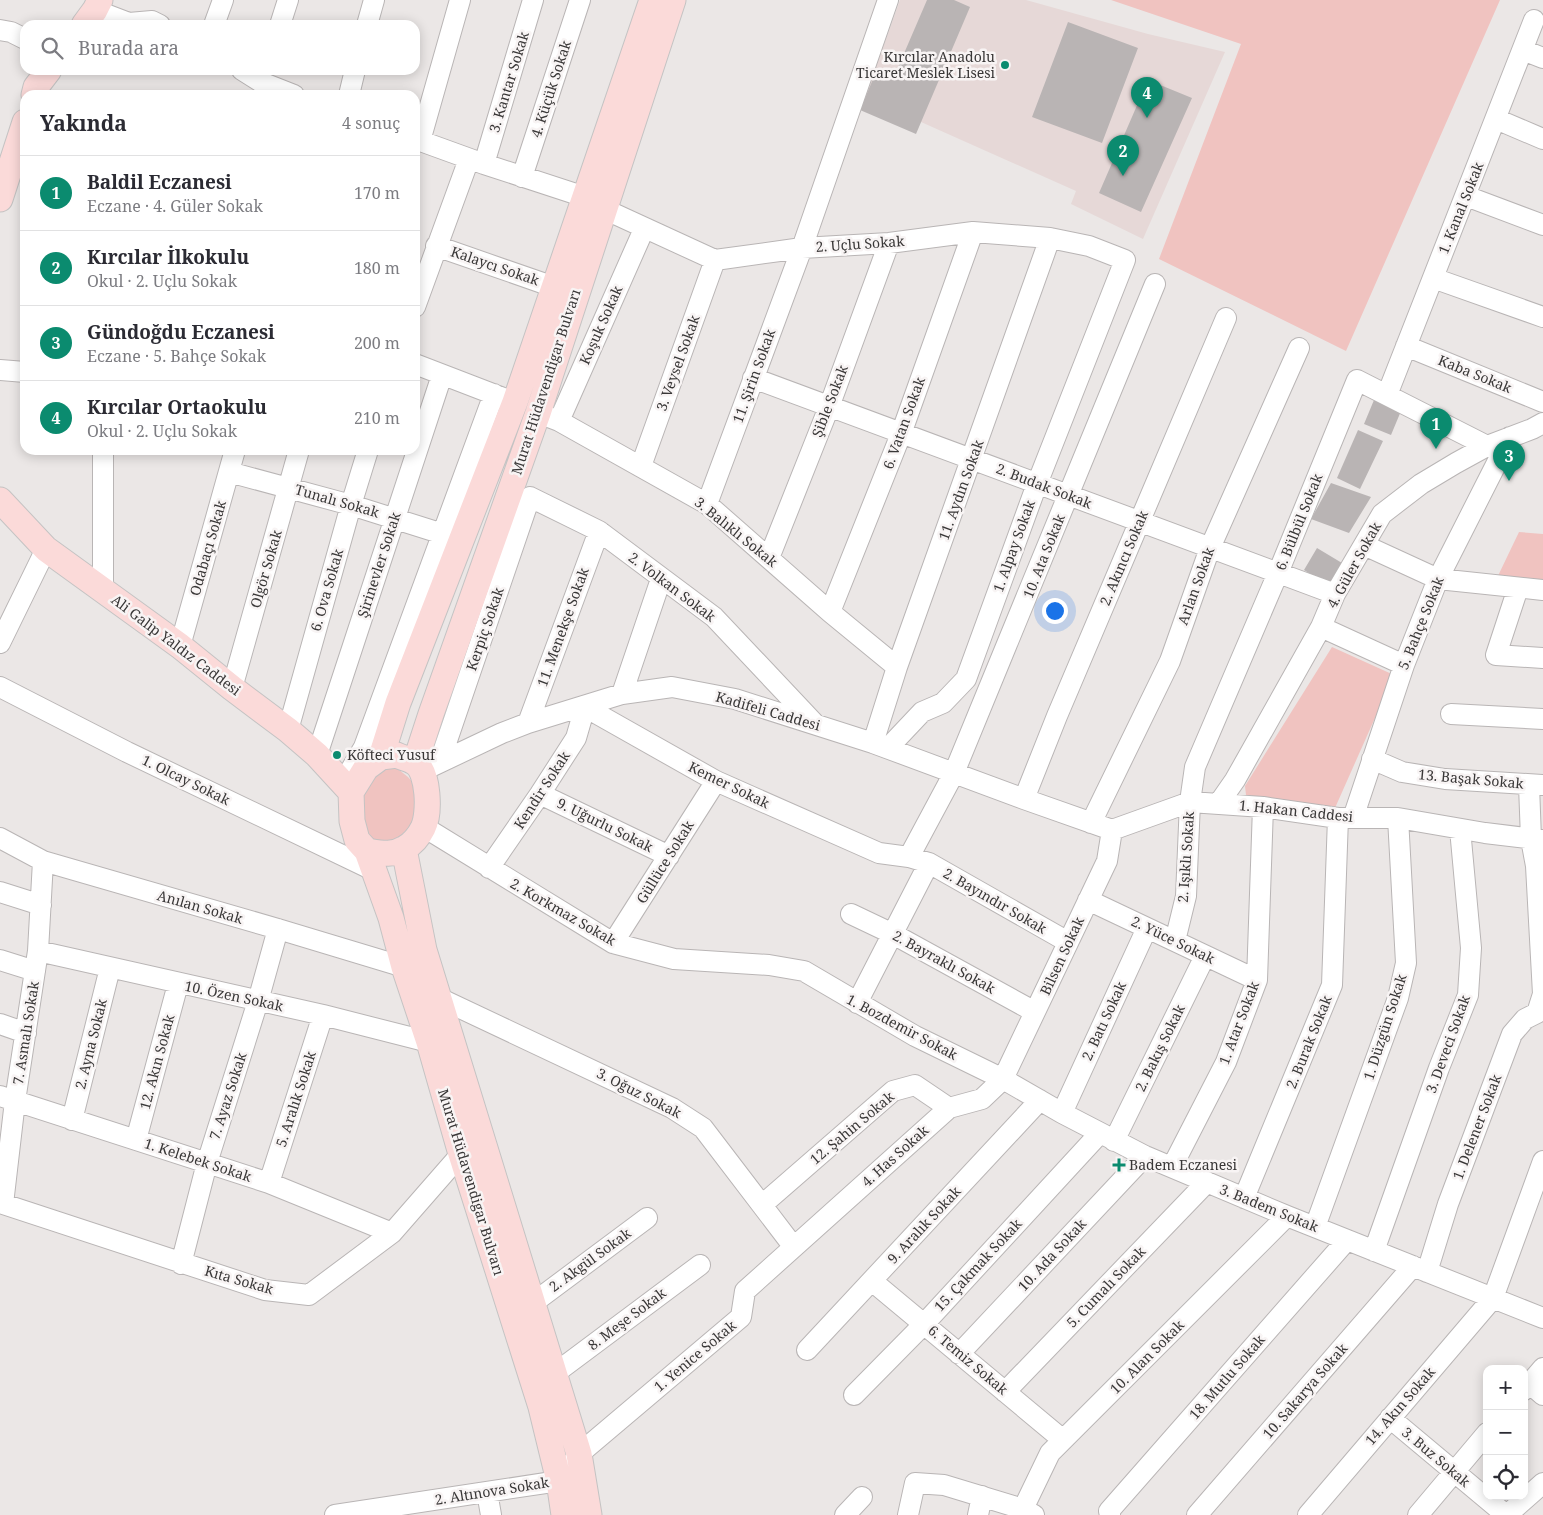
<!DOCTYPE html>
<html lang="tr">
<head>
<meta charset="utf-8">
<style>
  :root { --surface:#fff; --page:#f2f2f3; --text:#2b2b33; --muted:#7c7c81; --line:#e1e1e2; --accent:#0b8b6f }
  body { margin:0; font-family:"Noto Serif",serif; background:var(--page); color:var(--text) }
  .controls { position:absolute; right:15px; bottom:15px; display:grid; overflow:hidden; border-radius:10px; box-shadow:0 2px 12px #0003 }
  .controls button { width:45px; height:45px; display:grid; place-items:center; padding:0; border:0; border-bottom:1px solid var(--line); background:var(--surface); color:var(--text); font:25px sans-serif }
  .you { position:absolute; left:1054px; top:610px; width:18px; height:18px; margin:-12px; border:4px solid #fff; border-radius:50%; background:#1a73e8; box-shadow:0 0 0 8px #1a73e833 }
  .badge { display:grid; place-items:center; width:32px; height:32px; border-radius:50%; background:var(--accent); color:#fff; font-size:16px; font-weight:700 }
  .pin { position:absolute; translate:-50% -41px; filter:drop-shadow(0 1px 2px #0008) }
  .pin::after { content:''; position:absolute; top:26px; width:18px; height:15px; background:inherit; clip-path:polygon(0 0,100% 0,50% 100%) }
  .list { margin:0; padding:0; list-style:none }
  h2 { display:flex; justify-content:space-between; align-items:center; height:65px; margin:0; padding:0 20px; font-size:21px }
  h2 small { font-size:16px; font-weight:400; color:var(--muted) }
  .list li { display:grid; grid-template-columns:32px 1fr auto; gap:15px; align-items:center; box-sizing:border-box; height:75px; padding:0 20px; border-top:1px solid var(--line) }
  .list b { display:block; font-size:19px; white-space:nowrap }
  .list p { margin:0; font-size:16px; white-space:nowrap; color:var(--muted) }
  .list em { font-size:16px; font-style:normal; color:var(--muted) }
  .icon { flex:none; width:28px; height:28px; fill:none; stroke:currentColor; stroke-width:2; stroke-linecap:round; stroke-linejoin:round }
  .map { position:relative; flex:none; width:1543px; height:1515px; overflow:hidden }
  .search { position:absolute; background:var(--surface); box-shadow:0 2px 12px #0003; left:20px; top:20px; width:400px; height:55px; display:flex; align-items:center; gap:12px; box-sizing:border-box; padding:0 18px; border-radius:15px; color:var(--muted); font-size:19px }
  .panel { position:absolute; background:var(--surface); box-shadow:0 2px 12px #0003; left:20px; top:90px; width:400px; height:365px; border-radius:15px }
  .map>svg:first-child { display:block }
  .built { fill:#e6d8d7 }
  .green { fill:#f0c3c0 }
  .building { fill:#b9b4b4 }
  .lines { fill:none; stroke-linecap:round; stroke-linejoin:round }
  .minor-casing { stroke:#b9b5b5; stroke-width:22 }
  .major-casing { stroke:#c4c3c3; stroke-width:27 }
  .minor { stroke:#fff; stroke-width:20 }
  .major { stroke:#fbdad9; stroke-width:25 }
  .poi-dot { fill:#0b8b6f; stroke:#f8f4f4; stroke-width:2 }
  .labels { text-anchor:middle; stroke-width:5; stroke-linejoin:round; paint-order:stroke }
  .poi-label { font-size:14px; fill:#393737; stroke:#f8f4f4; text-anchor:start }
  .street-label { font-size:14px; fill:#393737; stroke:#f8f4f4 }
</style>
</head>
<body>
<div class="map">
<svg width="1543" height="1515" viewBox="0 0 1543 1515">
  <rect width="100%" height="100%" fill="#ebe7e6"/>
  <path class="built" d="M900,0H1026L1148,34L1225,52L1143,239L1071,204L1076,191L865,97Z"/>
  <path class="green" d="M1111,0H1500L1346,351L1159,259L1241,44Z
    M1519,532L1543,534V585L1496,580Z
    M1332,647L1394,675L1335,808L1246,795L1245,786Z
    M385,767L398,769L408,777L416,786L419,797L413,825L402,837L387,842H377L367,836L363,823V793L368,781Z"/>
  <path class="building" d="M927,0H954L970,7L916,134L860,110L876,72L893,79Z
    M1068,22L1138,48L1102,143L1032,117Z
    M1148,80L1192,98L1141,212L1099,193Z
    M1374,400L1401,411L1391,435L1364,424Z
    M1358,430L1383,441L1360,489L1337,478Z
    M1331,483L1371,497L1349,533L1311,519Z
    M1317,548L1342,563L1329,586L1304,570Z"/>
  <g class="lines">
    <g class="minor-casing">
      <path id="minor" d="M95,10L129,23L152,21L160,25
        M214,25L223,0
        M280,25L288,0
        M367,25L374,0
        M0,30L11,32L25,39
        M1523,50L1543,58
        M242,70L261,82L294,95
        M349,95L355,70
        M1496,119L1543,139
        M415,139L484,164L585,197
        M420,141L460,0
        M484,164L533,0
        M522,177L580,0
        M1466,196L1543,225
        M604,209L715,260L802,248L889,243L973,232L1050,238L1089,246L1125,260L1037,484L966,679L943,703L922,712L888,748
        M436,246L554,287
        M1433,278L1543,317
        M415,307L469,159
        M1406,346L1543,402
        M415,364L506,399
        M0,370L25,372
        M753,378L1335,594
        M1387,395L1534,20
        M538,413L559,421L707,504L830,612L897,667
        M559,421L644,229
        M641,466L715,260
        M229,472L351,505L443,534
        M707,504L802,248L888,0
        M1364,545L1438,579L1543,590
        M769,558L829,407L889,243
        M1518,588L1496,655L1543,658
        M103,591V450
        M830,612L901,434L973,232
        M1321,627L1404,665
        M0,643L46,549
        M180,646L235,450
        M0,687L127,752L373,870
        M232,688L299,450
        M622,694L661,579
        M1451,714L1543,719
        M528,723L599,531
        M288,730L351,505L368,450
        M873,743L897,667L1050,238
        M317,755L442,375
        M1372,759L1402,772L1445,779L1542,785
        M440,761L530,497L599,531L714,617L815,724
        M422,771L502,733L528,723L622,694L672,687L735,699L873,743L1024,799L1112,830
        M343,783L364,747L494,394
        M540,794L669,856
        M1024,799L1057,716L1226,318
        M1219,803L1235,780L1321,627L1335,594L1382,514L1421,484L1456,463L1487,446L1532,429L1543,423
        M1353,818L1404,665L1438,579L1510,437
        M1091,823L1170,661L1210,548L1299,348
        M424,827L613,943L674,959L769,965L804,971L915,1036L1003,1079L1062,1113L1145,1156L1287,1216L1543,1318
        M1112,830L1190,802L1263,807L1338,818H1398L1485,833L1543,840
        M0,838L43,861L278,929L404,967
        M909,857L954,773L1155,284
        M489,868L540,794L576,738L585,707L716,781L879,853L909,857L929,863
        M0,892L41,905
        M1088,900L1257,980
        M851,914L893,934L1035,1012
        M1175,941L1186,896L1190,802L1195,767L1278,573L1357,380L1487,446
        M613,943L716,781
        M38,951L323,1015L429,1042
        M0,960L35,971
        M439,998L672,1108L703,1128L793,1246
        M857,1003L929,863L1068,942
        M0,1024L26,1033
        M0,1096L269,1183L392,1233
        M1062,1113L1147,928
        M72,1120L110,968
        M136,1140L178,984
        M1114,1141L1205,956
        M1172,1167L1226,1062L1257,980L1263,807
        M269,1183L323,1015
        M1244,1198L1332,985L1338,818
        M0,1203L265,1290L309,1295L392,1233L461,1154
        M3,1204L15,1101L38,951L43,861
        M762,1205L893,1091L915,1085L949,1108
        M1315,1227L1398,998L1406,963L1398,818
        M1374,1251L1439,1068L1468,995L1471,948L1460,829
        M181,1264L207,1163L258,1001L278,929
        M1427,1272L1448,1204L1512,1034L1525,1019L1537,1013L1543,994L1536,866L1531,839L1529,785
        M872,1281L1063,1440
        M533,1303L647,1218
        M807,1350L1040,1100
        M959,1354L1145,1156
        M554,1374L700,1265
        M1530,1384L1543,1395
        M1524,1390L1543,1368
        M1005,1392L1207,1182
        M854,1395L924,1324L1100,1133
        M1390,1418L1506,1515
        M487,1492L491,1515
        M1023,1509L1050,1453L1287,1216
        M335,1515L559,1481L579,1454L741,1317L745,1291L949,1108L982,1099L1003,1079L1107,861L1112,830
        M845,1515L862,1497
        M908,1515L915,1483L944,1485L1023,1509L1034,1515
        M978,1515L982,1496
        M1110,1515L1109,1511L1347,1240
        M1197,1515L1413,1266
        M1308,1515L1493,1298L1543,1161
        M1418,1515L1487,1433
        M1507,1515L1543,1483"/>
    </g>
    <g class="major-casing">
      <path id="major" d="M84,25L95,10L100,0
        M34,95L36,87L49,70
        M0,199L25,122
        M0,500L46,549L180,646L232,688L288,730L317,755L351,792
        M397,755C402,758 410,759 415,763C429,772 430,814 423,828C419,836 412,844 405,848C393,856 380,853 367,851L357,840L352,821L351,792L366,768L381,757Z
        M381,757L398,703L515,402L652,0
        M415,763L431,714L538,413L673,0
        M404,849L424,950L579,1454L589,1515
        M367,851L391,918L404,967L429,1042L461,1154L541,1407L559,1481L564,1515"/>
    </g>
    <use href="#minor" class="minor"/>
    <use href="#major" class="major"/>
  </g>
  <g class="poi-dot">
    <circle cx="1005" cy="65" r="5"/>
    <circle cx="337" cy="755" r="5"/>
    <path d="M1116.5 1157.5h5v5h5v5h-5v5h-5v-5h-5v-5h5z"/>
  </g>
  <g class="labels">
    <g class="poi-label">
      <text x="995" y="62" text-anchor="end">Kırcılar Anadolu<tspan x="995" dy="16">Ticaret Meslek Lisesi</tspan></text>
      <text x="347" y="760">Köfteci Yusuf</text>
      <text x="1129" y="1170">Badem Eczanesi</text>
    </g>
    <g class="street-label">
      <text transform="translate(509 82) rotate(-73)" y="5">3. Kantar Sokak</text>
      <text transform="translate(551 89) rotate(-72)" y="5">4. Küçük Sokak</text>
      <text transform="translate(1461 208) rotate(-68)" y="5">1. Kanal Sokak</text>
      <text transform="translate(860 244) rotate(-4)" y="5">2. Uçlu Sokak</text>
      <text transform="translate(495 266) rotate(19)" y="5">Kalaycı Sokak</text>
      <text transform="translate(601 325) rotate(-66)" y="5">Koşuk Sokak</text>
      <text transform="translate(678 363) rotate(-70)" y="5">3. Veysel Sokak</text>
      <text transform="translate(1475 374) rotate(22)" y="5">Kaba Sokak</text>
      <text transform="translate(754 376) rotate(-70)" y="5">11. Şirin Sokak</text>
      <text transform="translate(546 382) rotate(-72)" y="5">Murat Hüdavendigar Bulvarı</text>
      <text transform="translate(830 401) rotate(-69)" y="5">Şible Sokak</text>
      <text transform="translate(904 423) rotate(-70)" y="5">6. Vatan Sokak</text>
      <text transform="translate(1044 486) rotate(21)" y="5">2. Budak Sokak</text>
      <text transform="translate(961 490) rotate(-70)" y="5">11. Aydın Sokak</text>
      <text transform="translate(337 501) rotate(16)" y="5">Tunalı Sokak</text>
      <text transform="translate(1299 522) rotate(-68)" y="5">6. Bülbül Sokak</text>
      <text transform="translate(736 532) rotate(39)" y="5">3. Balıklı Sokak</text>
      <text transform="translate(1014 546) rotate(-70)" y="5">1. Alpay Sokak</text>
      <text transform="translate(208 548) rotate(-74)" y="5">Odabaçı Sokak</text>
      <text transform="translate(1044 556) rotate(-68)" y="5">10. Ata Sokak</text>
      <text transform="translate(1124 558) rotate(-67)" y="5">2. Akıncı Sokak</text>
      <text transform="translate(379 565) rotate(-72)" y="5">Şirinevler Sokak</text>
      <text transform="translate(1354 565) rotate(-61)" y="5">4. Güler Sokak</text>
      <text transform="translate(266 569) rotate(-74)" y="5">Olgör Sokak</text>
      <text transform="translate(1196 586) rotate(-70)" y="5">Arlan Sokak</text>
      <text transform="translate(672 587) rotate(37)" y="5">2. Volkan Sokak</text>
      <text transform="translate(327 590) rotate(-74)" y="5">6. Ova Sokak</text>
      <text transform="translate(1421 623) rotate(-68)" y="5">5. Bahçe Sokak</text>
      <text transform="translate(563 627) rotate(-70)" y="5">11. Menekşe Sokak</text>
      <text transform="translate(485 629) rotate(-71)" y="5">Kerpiç Sokak</text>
      <text transform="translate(176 645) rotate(37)" y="5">Ali Galip Yaldız Caddesi</text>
      <text transform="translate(768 711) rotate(16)" y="5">Kadifeli Caddesi</text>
      <text transform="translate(1471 779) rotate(5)" y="5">13. Başak Sokak</text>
      <text transform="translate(186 780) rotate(26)" y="5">1. Olcay Sokak</text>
      <text transform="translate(729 785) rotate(26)" y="5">Kemer Sokak</text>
      <text transform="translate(542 790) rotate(-57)" y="5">Kendir Sokak</text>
      <text transform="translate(1296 811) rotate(6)" y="5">1. Hakan Caddesi</text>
      <text transform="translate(605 825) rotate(26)" y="5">9. Uğurlu Sokak</text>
      <text transform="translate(1186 857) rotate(-86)" y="5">2. Işıklı Sokak</text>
      <text transform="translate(665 862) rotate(-58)" y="5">Güllüce Sokak</text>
      <text transform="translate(995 901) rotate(30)" y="5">2. Bayındır Sokak</text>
      <text transform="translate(200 907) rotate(16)" y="5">Anılan Sokak</text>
      <text transform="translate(563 912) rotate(30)" y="5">2. Korkmaz Sokak</text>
      <text transform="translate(1173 940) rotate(26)" y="5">2. Yüce Sokak</text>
      <text transform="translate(1062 956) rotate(-65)" y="5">Bilsen Sokak</text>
      <text transform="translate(944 962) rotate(29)" y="5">2. Bayraklı Sokak</text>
      <text transform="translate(234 996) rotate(12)" y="5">10. Özen Sokak</text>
      <text transform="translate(1104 1021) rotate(-65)" y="5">2. Batı Sokak</text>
      <text transform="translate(1239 1023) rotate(-69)" y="5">1. Atar Sokak</text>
      <text transform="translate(902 1027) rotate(28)" y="5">1. Bozdemir Sokak</text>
      <text transform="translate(1385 1027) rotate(-72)" y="5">1. Düzgün Sokak</text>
      <text transform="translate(26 1033) rotate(-81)" y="5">7. Asmalı Sokak</text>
      <text transform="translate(1309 1042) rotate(-68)" y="5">2. Burak Sokak</text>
      <text transform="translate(91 1044) rotate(-76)" y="5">2. Ayna Sokak</text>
      <text transform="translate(1448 1044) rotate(-70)" y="5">3. Deveci Sokak</text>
      <text transform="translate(1160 1048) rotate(-64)" y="5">2. Bakış Sokak</text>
      <text transform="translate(157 1062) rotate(-75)" y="5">12. Akın Sokak</text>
      <text transform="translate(639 1093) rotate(27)" y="5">3. Oğuz Sokak</text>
      <text transform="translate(228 1096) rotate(-72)" y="5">7. Ayaz Sokak</text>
      <text transform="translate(296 1099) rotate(-72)" y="5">5. Aralık Sokak</text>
      <text transform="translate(1477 1127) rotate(-69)" y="5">1. Delener Sokak</text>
      <text transform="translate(852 1128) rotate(-40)" y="5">12. Şahin Sokak</text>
      <text transform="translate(895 1156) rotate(-42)" y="5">4. Has Sokak</text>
      <text transform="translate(198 1160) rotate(18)" y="5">1. Kelebek Sokak</text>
      <text transform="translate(471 1182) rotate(73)" y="5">Murat Hüdavendigar Bulvarı</text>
      <text transform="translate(1269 1208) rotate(22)" y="5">3. Badem Sokak</text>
      <text transform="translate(924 1225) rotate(-47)" y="5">9. Aralık Sokak</text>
      <text transform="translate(1052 1255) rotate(-47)" y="5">10. Ada Sokak</text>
      <text transform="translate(590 1260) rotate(-36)" y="5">2. Akgül Sokak</text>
      <text transform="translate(978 1265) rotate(-47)" y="5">15. Çakmak Sokak</text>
      <text transform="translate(239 1280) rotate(16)" y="5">Kıta Sokak</text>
      <text transform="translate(1106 1287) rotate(-46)" y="5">5. Cumalı Sokak</text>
      <text transform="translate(627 1319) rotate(-37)" y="5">8. Meşe Sokak</text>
      <text transform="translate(695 1356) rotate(-40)" y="5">1. Yenice Sokak</text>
      <text transform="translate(1147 1357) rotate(-45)" y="5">10. Alan Sokak</text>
      <text transform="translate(968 1360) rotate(40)" y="5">6. Temiz Sokak</text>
      <text transform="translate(1227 1377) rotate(-49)" y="5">18. Mutlu Sokak</text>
      <text transform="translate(1305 1391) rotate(-49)" y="5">10. Sakarya Sokak</text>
      <text transform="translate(1400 1406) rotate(-49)" y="5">14. Akın Sokak</text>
      <text transform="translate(1436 1457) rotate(40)" y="5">3. Buz Sokak</text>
      <text transform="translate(492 1491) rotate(-9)" y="5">2. Altınova Sokak</text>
    </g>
  </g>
</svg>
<div class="controls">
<button>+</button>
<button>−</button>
<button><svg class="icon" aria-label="locate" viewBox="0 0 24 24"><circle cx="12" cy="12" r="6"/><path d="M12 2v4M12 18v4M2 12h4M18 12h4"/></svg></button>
</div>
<div class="you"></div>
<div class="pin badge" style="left:1436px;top:449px">1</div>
<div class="pin badge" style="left:1123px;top:176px">2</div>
<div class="pin badge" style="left:1509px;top:481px">3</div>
<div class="pin badge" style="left:1147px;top:118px">4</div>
<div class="search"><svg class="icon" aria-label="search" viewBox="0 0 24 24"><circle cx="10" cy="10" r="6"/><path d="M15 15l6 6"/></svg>Burada ara</div>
<section class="panel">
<h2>Yakında<small>4 sonuç</small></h2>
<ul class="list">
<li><span class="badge">1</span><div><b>Baldil Eczanesi</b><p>Eczane · 4. Güler Sokak</p></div><em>170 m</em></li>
<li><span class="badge">2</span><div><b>Kırcılar İlkokulu</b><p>Okul · 2. Uçlu Sokak</p></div><em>180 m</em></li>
<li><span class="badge">3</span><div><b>Gündoğdu Eczanesi</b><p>Eczane · 5. Bahçe Sokak</p></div><em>200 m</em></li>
<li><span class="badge">4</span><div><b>Kırcılar Ortaokulu</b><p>Okul · 2. Uçlu Sokak</p></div><em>210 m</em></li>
</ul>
</section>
</div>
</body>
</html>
